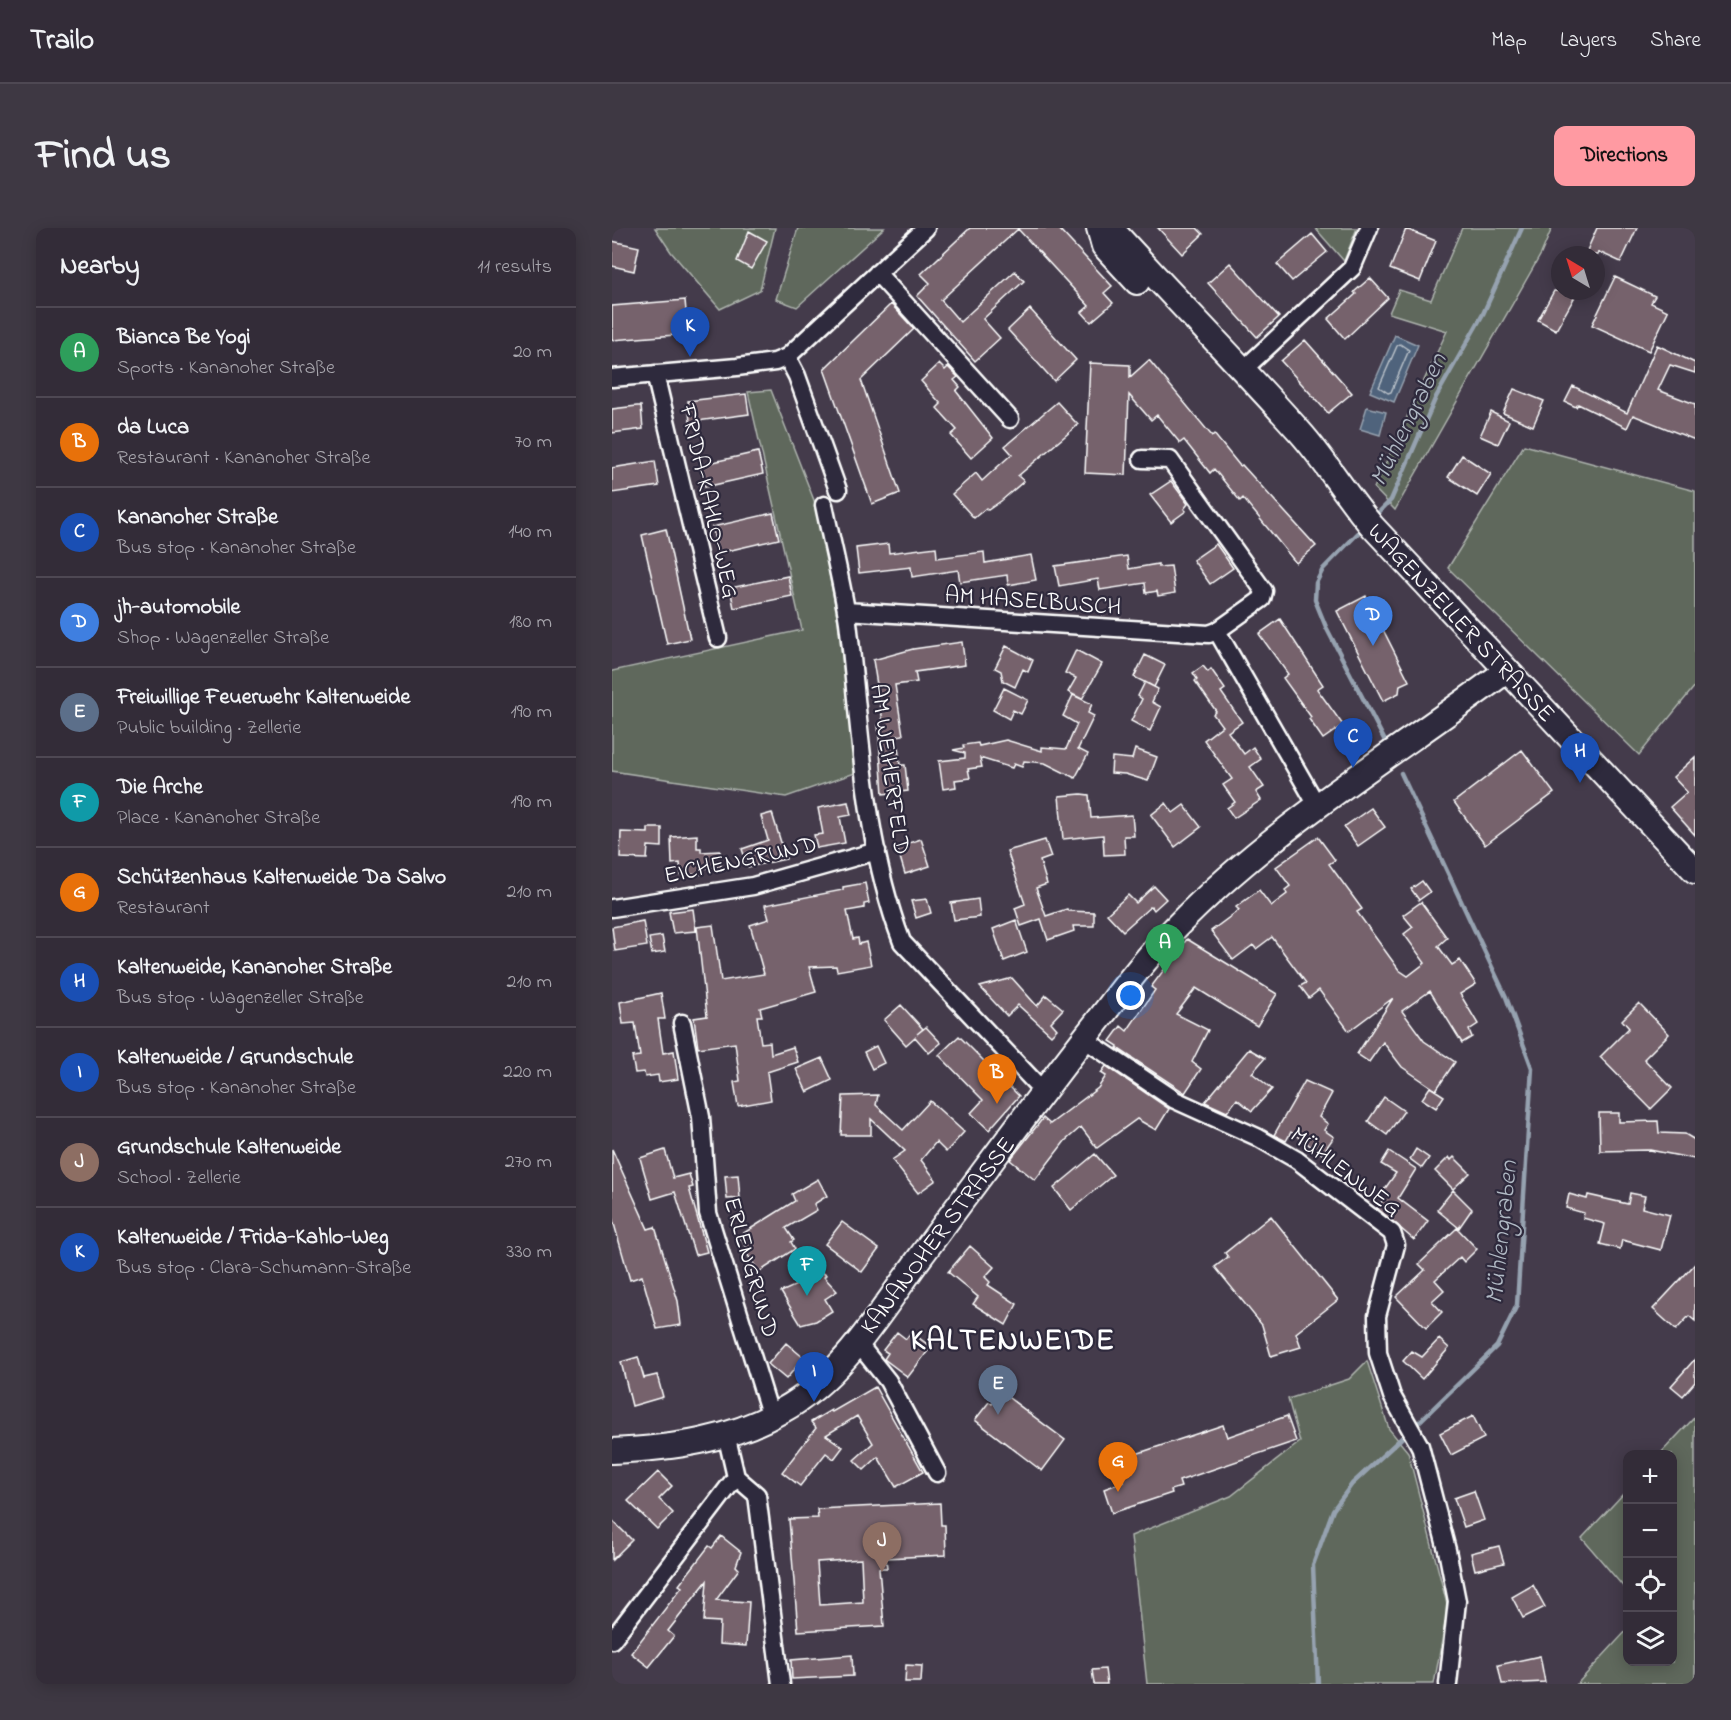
<!DOCTYPE html>
<html lang="en">
<head>
<meta charset="utf-8">
<style>
  :root { --surface:#332c38; --page:#3e3843; --text:#f1f3f6; --muted:#a9a7ae; --line:#4e4853; --accent:#ff9aa2 }
  body { margin:0; font-family:"Indie Flower",sans-serif; background:var(--page); color:var(--text) }
  .controls { position:absolute; right:18px; bottom:18px; display:grid; overflow:hidden; border-radius:12px; box-shadow:0 3px 15px #0003 }
  .controls button { width:54px; height:54px; display:grid; place-items:center; padding:0; border:0; border-bottom:2px solid var(--line); background:var(--surface); color:var(--text); font:30px sans-serif }
  .compass { position:absolute; left:939px; top:18px; width:54px; height:54px; border-radius:50%; background:var(--surface); box-shadow:0 3px 15px #0003; rotate:322deg }
  .you { position:absolute; left:519px; top:768px; width:21px; height:21px; margin:-15px; border:4px solid #fff; border-radius:50%; background:#1a73e8; box-shadow:0 0 0 9px #1a73e833 }
  .badge { display:grid; place-items:center; width:39px; height:39px; border-radius:50%; background:var(--accent); color:#fff; font-size:20px; font-weight:700 }
  .pin { position:absolute; translate:-50% -50px; filter:drop-shadow(0 2px 3px #0008) }
  .pin::after { content:''; position:absolute; top:32px; width:21px; height:18px; background:inherit; clip-path:polygon(0 0,100% 0,50% 100%) }
  .list { margin:0; padding:0; list-style:none }
  h2 { display:flex; justify-content:space-between; align-items:center; height:78px; margin:0; padding:0 24px; font-size:26px }
  h2 small { font-size:20px; font-weight:400; color:var(--muted) }
  .list li { display:grid; grid-template-columns:39px 1fr auto; gap:18px; align-items:center; box-sizing:border-box; height:90px; padding:0 24px; border-top:2px solid var(--line) }
  .list b { display:block; font-size:22px; white-space:nowrap }
  .list p { margin:0; font-size:20px; white-space:nowrap; color:var(--muted) }
  .list em { font-size:20px; font-style:normal; color:var(--muted) }
  .icon { flex:none; width:33px; height:33px; fill:none; stroke:currentColor; stroke-width:2; stroke-linecap:round; stroke-linejoin:round }
  .map { position:relative; flex:none; width:1083px; height:1456px; overflow:hidden; border-radius:12px }
  header { display:flex; align-items:center; gap:36px; box-sizing:border-box; height:84px; padding:0 30px; background:var(--surface); border-bottom:2px solid var(--line) }
  header strong { font-size:28px }
  nav { display:flex; gap:33px; margin-inline-start:auto; font-size:21px }
  .intro { display:flex; align-items:center; justify-content:space-between; box-sizing:border-box; height:144px; padding:0 36px }
  h1 { margin:0; font-size:42px }
  .button { padding:15px 27px; border-radius:12px; background:var(--accent); color:#111; font-size:21px; font-weight:700 }
  main { display:flex; gap:36px; padding:0 36px }
  aside { flex:1; background:var(--surface); border-radius:12px; box-shadow:0 3px 15px #0003 }
  .map>svg:first-child { display:block }
  .green { fill:#5e685c; stroke:#aeb4ae; stroke-width:1.5 }
  .water { fill:#50647b; stroke:#96a2b0; stroke-width:1.5 }
  .lines { fill:none; stroke-linecap:round; stroke-linejoin:round }
  .shore { stroke:#b9c1ca; stroke-width:1.5 }
  .stream { stroke:#96a2b0; stroke-width:4.5 }
  .building { fill:#76626c; stroke:#fff; stroke-width:1.5; fill-rule:evenodd }
  .street-casing { stroke:#fff; stroke-width:21 }
  .secondary-casing { stroke:#fff; stroke-width:28 }
  .street { stroke:#2f2a3d; stroke-width:16 }
  .secondary { stroke:#2f2a3d; stroke-width:24 }
  .labels { text-anchor:middle; stroke-width:4.5; stroke-linejoin:round; paint-order:stroke }
  .street-label { font-size:24px; fill:#fff; stroke:#2f2a3d }
  .water-label { font-size:26px; font-style:italic; fill:#b0b9c4; stroke:#2f2a3d }
  .district-label { font-size:30px; font-weight:bold; letter-spacing:1.5px; fill:#fff; stroke:#2f2a3d }
</style>
</head>
<body>
<header>
<strong>Trailo</strong>
<nav><a>Map</a><a>Layers</a><a>Share</a></nav>
</header>
<div class="intro"><h1>Find us</h1><a class="button">Directions</a></div>
<main>
<aside>
<h2>Nearby<small>11 results</small></h2>
<ul class="list">
<li><span class="badge" style="background:#2e9e5b">A</span><div><b>Bianca Be Yogi</b><p>Sports · Kananoher Straße</p></div><em>20 m</em></li>
<li><span class="badge" style="background:#e8710a">B</span><div><b>da Luca</b><p>Restaurant · Kananoher Straße</p></div><em>70 m</em></li>
<li><span class="badge" style="background:#1a4fb4">C</span><div><b>Kananoher Straße</b><p>Bus stop · Kananoher Straße</p></div><em>140 m</em></li>
<li><span class="badge" style="background:#3f7fe0">D</span><div><b>jh-automobile</b><p>Shop · Wagenzeller Straße</p></div><em>180 m</em></li>
<li><span class="badge" style="background:#5c6f8a">E</span><div><b>Freiwillige Feuerwehr Kaltenweide</b><p>Public building · Zellerie</p></div><em>190 m</em></li>
<li><span class="badge" style="background:#0f9aa8">F</span><div><b>Die Arche</b><p>Place · Kananoher Straße</p></div><em>190 m</em></li>
<li><span class="badge" style="background:#e8710a">G</span><div><b>Schützenhaus Kaltenweide Da Salvo</b><p>Restaurant</p></div><em>210 m</em></li>
<li><span class="badge" style="background:#1a4fb4">H</span><div><b>Kaltenweide, Kananoher Straße</b><p>Bus stop · Wagenzeller Straße</p></div><em>210 m</em></li>
<li><span class="badge" style="background:#1a4fb4">I</span><div><b>Kaltenweide / Grundschule</b><p>Bus stop · Kananoher Straße</p></div><em>220 m</em></li>
<li><span class="badge" style="background:#8d6e63">J</span><div><b>Grundschule Kaltenweide</b><p>School · Zellerie</p></div><em>270 m</em></li>
<li><span class="badge" style="background:#1a4fb4">K</span><div><b>Kaltenweide / Frida-Kahlo-Weg</b><p>Bus stop · Clara-Schumann-Straße</p></div><em>330 m</em></li>
</ul>
</aside>
<div class="map">
<svg width="1083" height="1456" viewBox="0 0 1083 1456">
  <rect width="100%" height="100%" fill="#443b4b"/>
  <filter id="ink" filterUnits="userSpaceOnUse"><feTurbulence type="fractalNoise" baseFrequency=".0167" numOctaves="2"/><feDisplacementMap in="SourceGraphic" scale="12" xChannelSelector="R" yChannelSelector="G"/><feConvolveMatrix kernelMatrix="1 2 1 2 8 2 1 2 1" color-interpolation-filters="sRGB"/></filter>
  <g filter="url(#ink)">
    <path class="green" d="M43,0H163L148,62L108,81L59,24Z
      M186,0H272L185,79L164,71Z
      M703,0H745L732,33Z
      M850,0H940L929,26L783,282L762,260L835,103L777,85L787,62L819,72Z
      M159,162L205,280L226,393L243,545L174,569L0,543V443L190,402L136,164Z
      M912,217L1083,263V458L1027,527L836,340Z
      M755,1133L777,1201L796,1224L836,1380L822,1456H535L519,1308L619,1268L688,1214L676,1171L737,1151Z
      M1083,1189V1456H965L1015,1402L1016,1434H1060V1226H1048Z
      M1015,1262V1363L970,1310Z"/>
    <path class="water" d="M783,107L806,117L782,174L758,164Z
      M755,179L774,184L768,207L748,201Z"/>
    <g class="lines">
      <path class="shore" d="M788,116L797,122L779,164L776,165L767,159L785,118Z"/>
      <path class="stream" d="M762,289L779,272L824,169L871,86L910,0
        M752,299L711,341L704,355L703,372L714,399L773,513
        M789,545L894,769L920,840L905,1077L885,1118L802,1199
        M706,1456L701,1337L721,1282L740,1256L795,1205"/>
    </g>
    <path class="building" d="M358,0H446L500,58L492,65L501,75L479,94L470,84L477,78L406,1L329,72L348,94L403,43L412,53L371,91L388,110L363,133L305,68L318,55L309,46Z
      M546,0H585L591,6L570,26Z
      M985,0H1025L1009,34L987,24L986,27H973Z
      M794,1L824,13L808,53L778,41Z
      M137,3L155,13L139,41L125,33Z
      M700,6L715,24L680,53L665,36Z
      M0,13L27,19L22,43L0,38Z
      M618,35L667,89L645,109L596,55Z
      M1003,49L1043,68L1039,75L1056,83L1037,123L980,97Z
      M758,50L776,70L733,111L716,91L744,66L742,64Z
      M942,63H966L944,102L926,92Z
      M73,72L76,106L0,112V78Z
      M279,76L302,101L249,152L288,265L260,276L212,141Z
      M418,81L464,132L442,153L396,102Z
      M693,112L740,165L716,185L669,133Z
      M1045,117L1083,135V145L1058,137L1046,162L1083,176V212L1021,187L1015,200L966,176L964,179L953,174L961,158L1015,185Z
      M537,132L600,208L602,206L628,238L630,237L704,318L684,335L631,270L628,273L602,241L598,245L572,212L568,215L545,187L539,192L517,167L514,247L473,245L478,135L518,137V149Z
      M327,136L333,142L336,139L346,149L342,152L348,159L344,163L381,210L359,230L339,207L345,202L325,180L329,176L309,153Z
      M902,161L932,173L921,198L891,185Z
      M134,166L137,186L78,194L76,173Z
      M445,174L466,197L406,248L412,253L389,273L376,282L374,280L362,290L340,266L364,245L370,253L382,242L400,226L393,218Z
      M25,178H29L31,201L0,205V181Z
      M879,184L897,193L886,216L868,208Z
      M146,224L151,246L93,259L88,237Z
      M850,227L879,246L865,268L836,249Z
      M43,233L47,258L0,265V240Z
      M559,253L576,276L572,281L574,283L559,294L538,267Z
      M161,285L167,311L106,325L100,299Z
      M54,301L78,411L55,416L30,307Z
      M276,316L277,325L324,319L325,330L372,324L373,335L419,327L424,352L396,357L395,347L348,354L346,342L300,349L299,339L247,345L244,320Z
      M604,316L621,340L598,356L581,332Z
      M515,328L517,341L546,336V339L559,338L563,365L546,368L545,363L534,365L533,355L488,362L486,351L447,358L443,338Z
      M176,348L180,368L122,380L118,360Z
      M754,368L797,453L788,457L787,465L771,473L725,383Z
      M668,391L711,457L705,461L731,497L711,511L697,491L699,489L671,450L676,446L647,406Z
      M350,414L353,437L303,444L305,454L283,457L291,507L285,508L288,537H293L296,563L271,566L266,495L271,494L261,432L301,421Z
      M394,418L421,432L416,444L411,441L403,459L391,453L389,443L383,440Z
      M464,422L490,436L470,471L456,464L464,450L453,445Z
      M533,427L553,437L542,459L522,449Z
      M591,438L596,444L599,441L613,461L609,464L630,494L616,504L632,526L641,519L649,531L638,539L652,559L644,564L649,572L622,590L615,580L623,574L611,557L620,551L592,512L610,498L601,486L604,483L583,453L585,451L581,445Z
      M533,454L546,461L540,474L549,479L538,503L519,493L530,471L526,468Z
      M392,460L416,472L409,486L401,482L397,491L381,482Z
      M461,467L480,476L476,485L482,488L466,521L476,526L463,550L433,535L412,533L410,539L402,536L400,540L368,530L370,539L356,541L358,550L343,552L344,559L331,561L327,533L353,530V525L341,522L352,520L351,517L366,515L367,518L394,512L430,523V519L454,521L465,496L451,488Z
      M523,521L545,529L536,553L513,546L499,545L500,529L520,531Z
      M910,522L942,565L873,617L842,574Z
      M1083,529V607L1058,579L1075,564L1061,549Z
      M469,566L477,567L479,590L520,587L522,608H512L513,626L492,627L491,607L451,611L447,568Z
      M236,574L239,587L228,589L233,615L205,620L202,607L211,606L206,580Z
      M554,575L561,585L572,577L589,599L563,619L539,587Z
      M759,580L773,599L746,618L732,599Z
      M160,585L174,631L136,639L130,621L156,612L149,588Z
      M36,600H50V619L36,618L35,631L8,630L9,604L36,605Z
      M85,607V620H89V624L108,623L109,639L90,640L91,646L69,647L68,635L60,636L59,609Z
      M706,609L723,632L717,636L750,681L745,684L787,742L796,748L813,735L792,706L801,699L791,687L809,674L835,710L826,718L840,737L848,732L864,756L848,766L866,796L857,802L860,809L850,815L818,763L790,783L812,813L843,834L824,862L790,839L771,814L757,834L745,826L781,770L737,803L707,762L697,770L688,758L694,755L660,709L644,721L641,717L621,732L599,703L627,682L624,679L647,662L659,678L675,666L673,662L678,658L664,639Z
      M309,611L318,638L293,646L285,619Z
      M433,612L439,629L428,633L435,656L424,660L434,688L455,681L456,683L482,684V698H461L462,703L436,712L429,691L409,698L403,680L413,676L395,623Z
      M810,653L818,664L807,672L799,661Z
      M253,655L257,675L252,676V680L235,683L241,711L246,710L247,716L254,714L259,737L225,743L224,738L197,739L204,764L148,780L150,788H145L149,815L158,814L159,826L181,819L186,834L155,844L159,872L126,878L122,854L128,853L123,815L86,820L82,790L95,788L85,699L101,697L109,753L152,746L138,697L157,691L153,677L231,662V659Z
      M542,658L554,671L542,682L539,678L511,703L495,686L516,667L524,675Z
      M315,671L319,685L304,690L299,673Z
      M366,671L368,689L342,692L339,675Z
      M81,681L84,703L61,705L57,684Z
      M404,692L415,724L392,733L381,701Z
      M31,693L35,718L3,723L0,699Z
      M50,708L53,724L40,726L37,710Z
      M575,711L665,766L645,798L584,760L564,786L596,802L580,834L589,841L573,865L505,820L506,818L498,813L509,798L515,803L543,762L539,759Z
      M400,750L425,778L434,767L451,781L439,794L445,801L439,807L406,777L395,788L368,759Z
      M49,765L53,791H46L51,825L62,823L66,851L47,854L46,847L33,849L32,844L23,845L20,829L28,828L23,795L11,796L8,774Z
      M1027,775L1057,806L1032,831L1060,860L1039,881L988,829L1017,800L1010,792Z
      M289,777L311,801L305,806L314,799L329,815L317,825L303,809L294,817L272,792Z
      M347,808L407,868L377,902L359,885L371,872L327,827Z
      M264,818L272,835L260,841L252,824Z
      M637,821L653,830L640,845L660,861L640,883L625,871L615,884L593,874Z
      M210,830L220,852L195,864L184,841Z
      M494,838L557,881L544,902L525,891L485,920L469,899L453,913L423,952L398,932L431,890L438,896L486,860L494,848L489,845Z
      M693,853L720,865L707,889L716,896L712,902L722,909L710,926L679,904L674,913L662,907Z
      M818,859L832,868L824,880L810,871Z
      M266,867L264,877L291,902L318,873L352,904L334,924L324,914L309,932L324,952L306,965L280,932L293,923L259,891V907H229L231,868Z
      M772,869L792,883L775,907L756,893Z
      M987,885H1007V894L1046,893L1047,905L1073,906L1083,912V931L1038,922L988,923Z
      M0,921L36,1001L43,999L66,1073L69,1097L45,1101L30,1048L18,1052L0,989Z
      M804,921L817,930L810,940L798,931Z
      M53,922L61,950L77,946L81,959L77,960L95,1024L83,1027L63,964L40,971L28,930Z
      M777,923L804,941L786,970L816,993L802,1012L765,980L771,972L767,969L784,945L769,936Z
      M483,926L501,947L459,982L442,960Z
      M837,929L839,932L842,929L858,945L841,961L823,943Z
      M126,947L128,970L115,971L113,948Z
      M206,951L215,968L202,976L205,982L174,1000L182,1012L179,1014L183,1021L147,1044L133,1023L136,1021L127,1008L183,973L180,966Z
      M841,962L860,981L847,1000L825,982Z
      M1018,965L1033,968L1030,980L1058,987L1049,1022L1010,1012L1008,1021L988,1016L993,996L971,990L972,985L954,980L957,966L975,971L976,967L1016,976Z
      M659,988L726,1072L684,1105L689,1119L659,1128L650,1097L603,1039L616,1029L613,1025Z
      M230,994L267,1021L250,1044L213,1016Z
      M845,1000L865,1021L852,1034L848,1029L823,1052L832,1062L820,1073L830,1084L814,1100L784,1069L813,1042L807,1036Z
      M358,1018L382,1039L373,1049L378,1054L376,1057L405,1076L394,1097L361,1076L366,1069L336,1044Z
      M197,1036L214,1047L212,1049L225,1063L213,1071L220,1083L204,1093L189,1097L169,1064L187,1056Z
      M1083,1036V1093L1077,1088L1064,1102L1041,1081Z
      M285,1104L294,1111L299,1104L319,1119L296,1149L272,1131L276,1125L271,1122Z
      M827,1111L837,1120L810,1151L791,1133L800,1123L810,1129Z
      M174,1115L192,1130L174,1151L156,1136Z
      M26,1129L32,1150L45,1147L51,1169L20,1178L9,1134Z
      M1083,1131V1154L1071,1168L1059,1158Z
      M263,1159L311,1244L284,1259L266,1229L252,1242L242,1232L261,1215L245,1188L214,1207L231,1219L222,1231L214,1225L188,1258L170,1244L204,1200L199,1194L219,1182L220,1184Z
      M389,1164L453,1212L430,1243L363,1192L377,1174L380,1176Z
      M675,1188L684,1213L567,1253L569,1259L559,1262L560,1265L500,1285L492,1261L511,1254L508,1244L519,1241L515,1229L611,1197L615,1209Z
      M861,1188L872,1210L839,1227L828,1205Z
      M46,1244L60,1258L47,1271L61,1285L45,1301L16,1273Z
      M862,1263L872,1292L852,1299L842,1270Z
      M328,1275L329,1297H333L334,1327L274,1330L275,1340H267L272,1398L186,1403L177,1291L206,1290L205,1281ZM249,1331L251,1374L208,1377L205,1334Z
      M0,1292L20,1312L0,1332Z
      M109,1308L129,1324L124,1338L127,1341L104,1372L137,1374L134,1418L107,1416L108,1394L92,1393L95,1353L56,1403L62,1408L37,1439L19,1425L70,1359L67,1357L97,1318L100,1320Z
      M887,1318L892,1335L863,1342L859,1325Z
      M921,1357L933,1379L911,1390L900,1369Z
      M240,1427L241,1448L180,1451L179,1432Z
      M928,1428L933,1454L890,1456L886,1437Z
      M294,1437L310,1438L309,1454H293Z
      M493,1441L495,1456H482L480,1442Z"/>
    <g class="lines">
      <g class="street-casing">
        <path id="street" d="M265,45L398,191
          M175,129L185,148L226,262
          M631,142L740,40L757,0
          M43,146L106,410
          M0,150L125,139L163,134L175,129L314,0
          M530,231L558,232L652,363L650,371L605,403
          M212,277C220,316 230,355 236,394C249,502 251,611 290,714L431,863
          M234,383L597,406L605,403L706,579
          M0,680L141,658L265,623
          M70,795L89,889L96,985L159,1189
          M472,811L563,872L645,909L685,932L780,1005L784,1017L765,1088L766,1125L780,1168L808,1218L835,1322L845,1373L836,1456
          M245,1114L276,1153L325,1245
          M114,1206L124,1249
          M124,1249L145,1267L169,1456
          M0,1412L124,1249"/>
      </g>
      <g class="secondary-casing">
        <path id="secondary" d="M487,0L492,18L525,54
          M489,2L504,6C564,72 628,137 688,204C714,233 734,268 760,298L1083,643
          M0,1223C60,1220 118,1213 171,1182C231,1149 270,1081 309,1028C363,955 416,883 471,812C502,773 530,733 565,698C661,599 784,525 894,443"/>
      </g>
      <use href="#street" class="street"/>
      <use href="#secondary" class="secondary"/>
    </g>
  </g>
  <g class="labels">
    <g class="street-label">
      <text transform="translate(98 273) rotate(77)" y="8">FRIDA-KAHLO-WEG</text>
      <text transform="translate(421 372) rotate(4)" y="8">AM HASELBUSCH</text>
      <text transform="translate(850 394) rotate(47)" y="8">WAGENZELLER STRASSE</text>
      <text transform="translate(279 541) rotate(82)" y="8">AM WEIHERFELD</text>
      <text transform="translate(128 631) rotate(-12)" y="8">EICHENGRUND</text>
      <text transform="translate(734 943) rotate(37)" y="8">MÜHLENWEG</text>
      <text transform="translate(325 1007) rotate(-53)" y="8">KANANOHER STRASSE</text>
      <text transform="translate(140 1039) rotate(74)" y="8">ERLENGRUND</text>
    </g>
    <g class="water-label">
      <text transform="translate(795 191) rotate(-64)" y="9">Mühlengraben</text>
      <text transform="translate(888 1004) rotate(-84)" y="9">Mühlengraben</text>
    </g>
    <g class="district-label">
      <text x="401" y="1121">KALTENWEIDE</text>
    </g>
  </g>
</svg>
<div class="controls">
<button>+</button>
<button>−</button>
<button><svg class="icon" aria-label="locate" viewBox="0 0 24 24"><circle cx="12" cy="12" r="6"/><path d="M12 2v4M12 18v4M2 12h4M18 12h4"/></svg></button>
<button><svg class="icon" aria-label="layers" viewBox="0 0 24 24"><path d="M12 4l9 5-9 5-9-5zM3 14l9 5 9-5"/></svg></button>
</div>
<svg class="compass" viewBox="-18 -18 36 36"><path d="M0-13l5 13h-10z" fill="#e53935"/><path d="M0 13l5-13h-10z" fill="#a9a7ae"/></svg>
<div class="you"></div>
<div class="pin badge" style="left:553px;top:746px;background:#2e9e5b">A</div>
<div class="pin badge" style="left:385px;top:876px;background:#e8710a">B</div>
<div class="pin badge" style="left:741px;top:540px;background:#1a4fb4">C</div>
<div class="pin badge" style="left:761px;top:418px;background:#3f7fe0">D</div>
<div class="pin badge" style="left:386px;top:1187px;background:#5c6f8a">E</div>
<div class="pin badge" style="left:195px;top:1068px;background:#0f9aa8">F</div>
<div class="pin badge" style="left:506px;top:1264px;background:#e8710a">G</div>
<div class="pin badge" style="left:968px;top:555px;background:#1a4fb4">H</div>
<div class="pin badge" style="left:202px;top:1174px;background:#1a4fb4">I</div>
<div class="pin badge" style="left:270px;top:1344px;background:#8d6e63">J</div>
<div class="pin badge" style="left:78px;top:129px;background:#1a4fb4">K</div>
</div>
</main>
</body>
</html>
